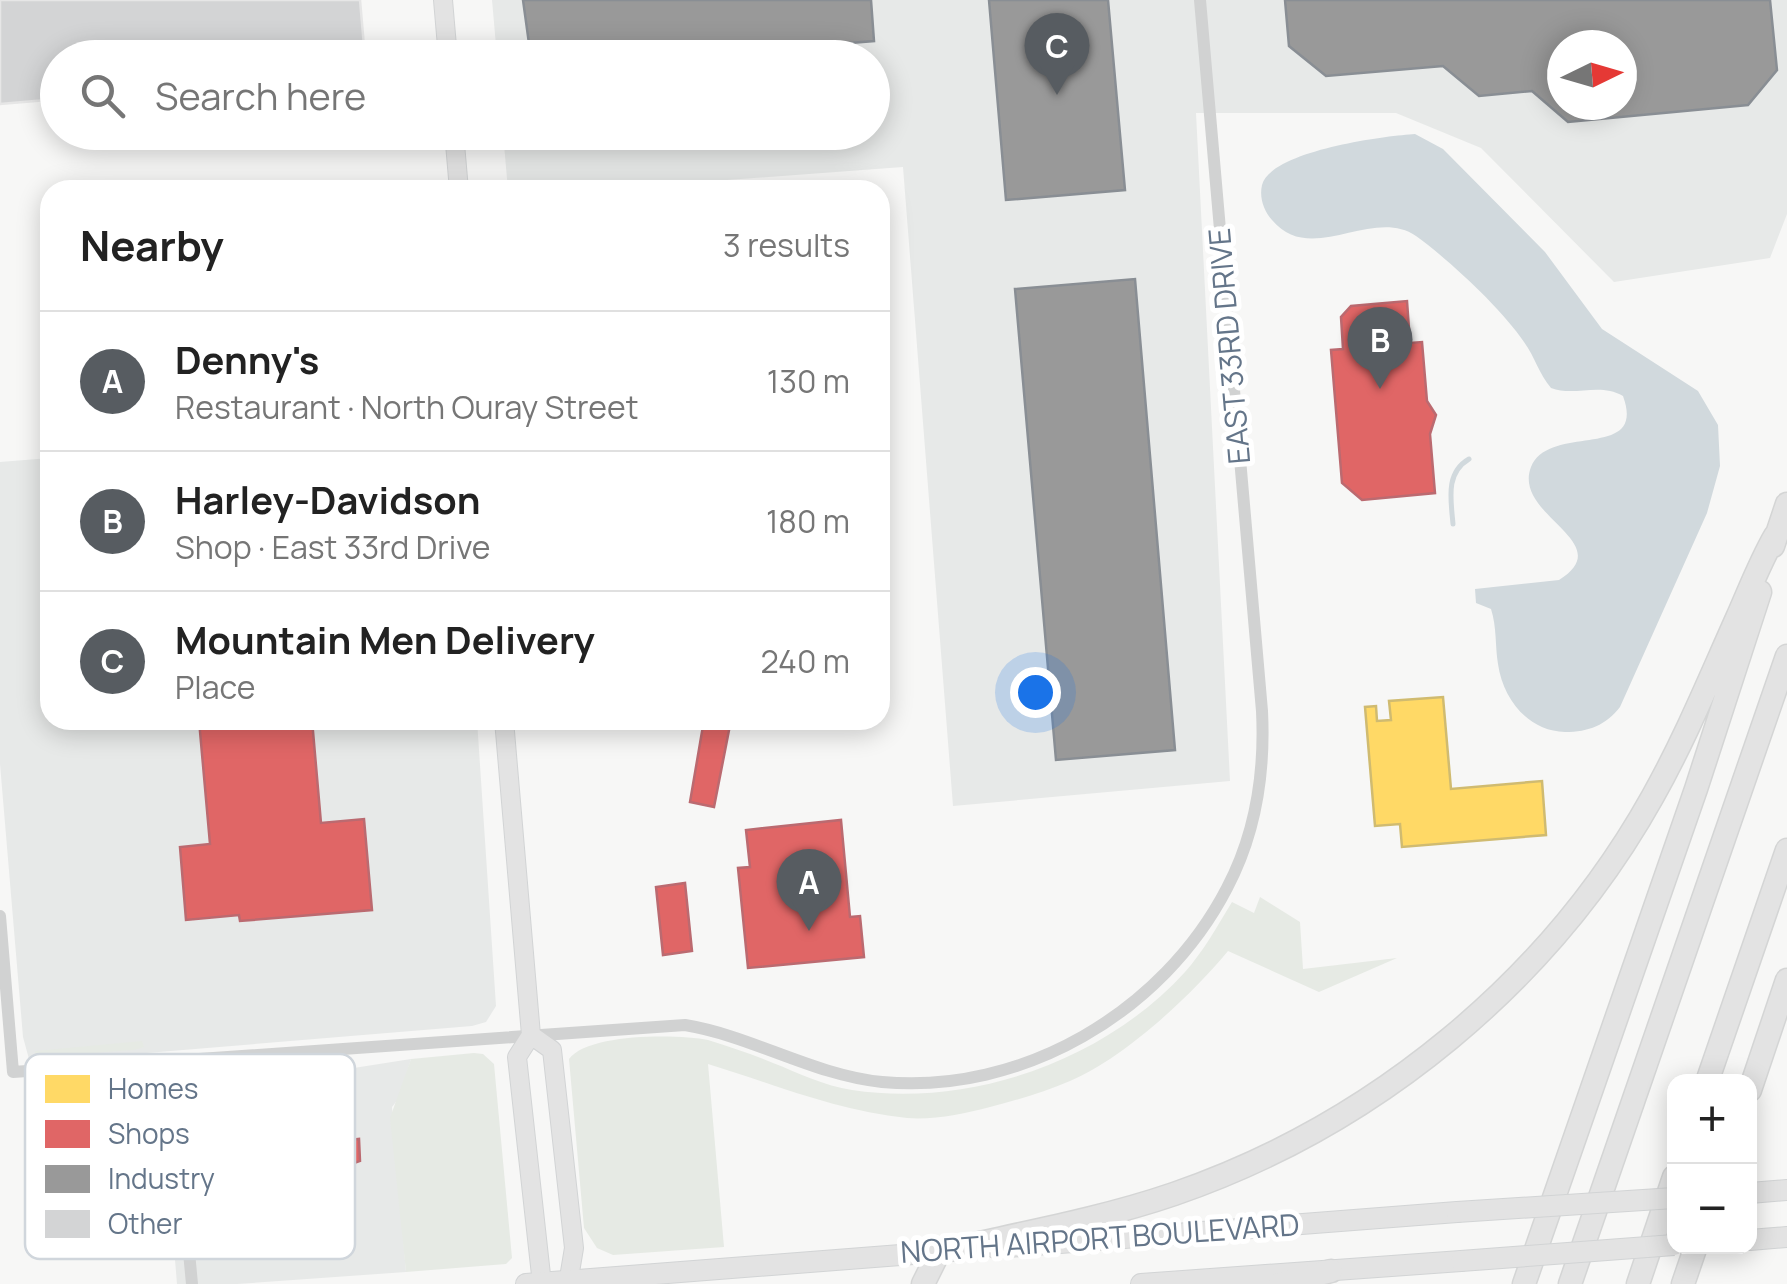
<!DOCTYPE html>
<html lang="en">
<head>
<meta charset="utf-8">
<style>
  :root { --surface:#fff; --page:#f6f6f6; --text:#222; --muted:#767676; --line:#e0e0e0; --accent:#575c61 }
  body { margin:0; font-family:Manrope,sans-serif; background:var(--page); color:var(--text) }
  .controls { position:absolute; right:30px; bottom:30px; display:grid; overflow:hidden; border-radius:20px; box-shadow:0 5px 25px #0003 }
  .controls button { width:90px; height:90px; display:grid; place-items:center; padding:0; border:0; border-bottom:2px solid var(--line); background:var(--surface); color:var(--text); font:50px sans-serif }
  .compass { position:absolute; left:1547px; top:30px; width:90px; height:90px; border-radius:50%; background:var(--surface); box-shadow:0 5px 25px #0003; rotate:85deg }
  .you { position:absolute; left:1035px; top:692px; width:35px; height:35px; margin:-25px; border:8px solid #fff; border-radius:50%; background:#1a73e8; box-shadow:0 0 0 15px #1a73e833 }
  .badge { display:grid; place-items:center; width:65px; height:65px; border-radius:50%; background:var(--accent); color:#fff; font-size:32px; font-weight:700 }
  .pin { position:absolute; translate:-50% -82px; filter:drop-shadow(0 2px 5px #0008) }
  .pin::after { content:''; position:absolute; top:52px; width:35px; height:30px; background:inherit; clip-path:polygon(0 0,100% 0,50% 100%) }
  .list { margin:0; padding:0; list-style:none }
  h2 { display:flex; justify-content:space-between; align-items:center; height:130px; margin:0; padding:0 40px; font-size:42px }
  h2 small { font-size:32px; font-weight:400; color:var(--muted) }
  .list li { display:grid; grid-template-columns:65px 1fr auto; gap:30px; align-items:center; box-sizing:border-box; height:140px; padding:0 40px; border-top:2px solid var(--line) }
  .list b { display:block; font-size:38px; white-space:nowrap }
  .list p { margin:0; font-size:32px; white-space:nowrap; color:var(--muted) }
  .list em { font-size:32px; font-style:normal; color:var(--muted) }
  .icon { flex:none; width:55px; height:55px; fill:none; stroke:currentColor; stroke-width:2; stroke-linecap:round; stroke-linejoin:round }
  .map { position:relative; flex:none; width:1787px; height:1284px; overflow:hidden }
  .search { position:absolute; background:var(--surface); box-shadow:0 5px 25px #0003; left:40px; top:40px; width:850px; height:110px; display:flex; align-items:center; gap:25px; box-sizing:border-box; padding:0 35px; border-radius:55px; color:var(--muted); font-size:38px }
  .panel { position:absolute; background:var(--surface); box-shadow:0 5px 25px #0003; left:40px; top:180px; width:850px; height:550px; border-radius:30px }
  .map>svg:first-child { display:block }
  .built { fill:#e7e9e8; fill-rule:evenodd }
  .green { fill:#e6eae4 }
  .water { fill:#d1d9dd }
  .homes { fill:#ffd966; stroke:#d0bb70; stroke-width:2.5 }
  .shops { fill:#e06666; stroke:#bb6a70; stroke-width:2.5 }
  .industry { fill:#999; stroke:#898e94; stroke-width:2.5; fill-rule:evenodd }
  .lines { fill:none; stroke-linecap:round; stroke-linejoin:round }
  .stream { stroke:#d1d9dd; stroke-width:5 }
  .building { fill:#d3d4d5; stroke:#e6e6e6; stroke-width:2.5 }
  .secondary-casing { stroke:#d2d4d5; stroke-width:20 }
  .primary-casing { stroke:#d2d4d5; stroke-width:22 }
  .highway-casing { stroke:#d4d5d5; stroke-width:25 }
  .street { stroke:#d1d2d2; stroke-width:12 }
  .secondary { stroke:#e3e3e3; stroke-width:18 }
  .primary { stroke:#e3e3e3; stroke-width:20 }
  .highway { stroke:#e3e3e3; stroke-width:22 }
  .primary-bridge-casing { stroke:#d2d4d5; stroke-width:22; stroke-linecap:butt }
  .primary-bridge { stroke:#e3e3e3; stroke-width:20 }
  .labels { text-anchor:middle; stroke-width:10; stroke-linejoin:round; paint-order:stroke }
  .street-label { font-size:30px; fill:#647589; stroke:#fff }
  .key { fill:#fff; stroke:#d0d6dc; stroke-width:2.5 }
  .key-label { font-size:28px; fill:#647589 }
</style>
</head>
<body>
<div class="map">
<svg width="1787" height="1284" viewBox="0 0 1787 1284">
  <rect width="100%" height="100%" fill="#f7f7f6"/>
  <path class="built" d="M492,0H1787V214L1770,258L1614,282L1481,148L1396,113H1196L1230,781L953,806L903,167L594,190H508L503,133L872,132V58L497,57ZM1562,45H1622V105H1562Z
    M50,458V720H477L496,1006L486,1022L472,1026L37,1062L29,1059L23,1037L0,764V462Z
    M411,1059L399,1098L392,1107L406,1272L237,1284H177L160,1077L226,1070L266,1076L278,1070H341Z"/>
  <path class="green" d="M1260,897L1300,922L1303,969L1397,958L1319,992L1228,951C1192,995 1123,1059 1070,1081C1045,1092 1017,1100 990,1107C964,1114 934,1120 907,1118C836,1111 774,1084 708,1064L724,1247L613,1255L597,1248L584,1228L569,1059C588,1033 678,1034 708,1040C730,1047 752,1054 773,1063C799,1073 824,1086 852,1090C970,1108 1104,1061 1185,972C1203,952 1218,925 1232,902L1254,913Z
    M142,1041L144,1047L134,1050L35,1057V1051Z
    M474,1053L483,1054L494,1064L512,1258L506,1264L406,1272L390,1118L411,1059Z"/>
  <path class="water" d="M1415,134L1443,149L1545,252L1602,329L1698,391L1718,425L1720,466L1707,513L1620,707C1606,725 1589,732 1565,732C1528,731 1503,699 1498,664C1495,646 1497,628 1491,609L1476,603L1475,589L1559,580C1620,542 1512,516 1531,467C1550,422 1647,462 1623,396C1599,382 1575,397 1551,388C1539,374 1535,357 1524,342C1502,309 1448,259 1416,236C1372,206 1311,267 1272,220C1264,211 1259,198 1262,185C1271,151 1383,136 1415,134Z"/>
  <path class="homes" d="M1443,697L1451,789L1542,781L1546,835L1402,847L1400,824L1375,826L1365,707L1376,706L1377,721L1391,720L1389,701Z"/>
  <path class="shops" d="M1407,301L1410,343L1422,342L1427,401L1436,415L1430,434L1435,493L1362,500L1342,483L1331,350L1343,349L1341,317L1351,306Z
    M199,720H312L321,823L364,819L372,910L240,921L239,915L186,920L180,847L210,844Z
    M704,720H731L714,807L690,802Z
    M841,820L850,917L860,916L864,957L748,968L738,868L750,867L746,830Z
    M685,883L692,951L663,955L656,887Z
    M347,1122L349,1140L359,1139L360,1161L343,1167L344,1176L284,1181L278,1128L341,1125Z"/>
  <path class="industry" d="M523,0H871L874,41L665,58H531Z
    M989,0H1108L1125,190L1006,200Z
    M1285,0H1770L1777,70L1748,105L1568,122L1532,91L1479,96L1443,66L1326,76L1289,46ZM1562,45H1622V105H1562Z
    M1135,279L1175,750L1056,760L1015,289Z"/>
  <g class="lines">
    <path class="stream" d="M1453,524C1451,500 1445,473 1469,459"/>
  </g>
  <path class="building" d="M0,0H360L365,58H58V99L0,104Z"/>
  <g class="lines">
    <g class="secondary-casing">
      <path id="secondary" d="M443,0L448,58
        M454,132L459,190
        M504,720L531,1035L517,1057L542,1284
        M531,1035L552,1050L574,1248L568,1284"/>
    </g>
    <g class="primary-casing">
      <path id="primary" d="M1750,1193L1787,1190
        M1750,1240L1787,1237
        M995,1248L1457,1212
        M526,1284L952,1251
        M1141,1284L1461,1261"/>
    </g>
    <g class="highway-casing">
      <path id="highway" d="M1773,546L1787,504
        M1707,1082L1787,850
        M1750,1090L1787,980
        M923,1284L939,1252C1017,1234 1098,1220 1174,1194C1374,1125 1550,981 1653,796C1685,739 1710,678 1737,618C1749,591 1760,562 1775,536
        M1280,1284L1331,1271
        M1524,1284L1696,789L1760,592
        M1570,1284L1787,656
        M1638,1284L1674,1177
        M1683,1284L1696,1246"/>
    </g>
    <path class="street" d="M0,916L13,1072L685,1025C752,1036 813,1075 882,1082C1022,1095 1163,1012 1227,888C1256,833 1265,771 1262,711L1200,0
      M171,1061L192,1284"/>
    <use href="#secondary" class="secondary"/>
    <use href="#primary" class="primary"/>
    <use href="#highway" class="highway"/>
    <g class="primary-bridge-casing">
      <path id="primary-bridge" d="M1457,1212L1674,1198
        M1461,1261L1674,1245"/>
    </g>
    <use href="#primary-bridge" class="primary-bridge"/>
  </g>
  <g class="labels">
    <g class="street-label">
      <text transform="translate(1230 346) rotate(-95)" y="10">EAST 33RD DRIVE</text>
      <text transform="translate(1100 1239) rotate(-4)" y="10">NORTH AIRPORT BOULEVARD</text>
    </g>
  </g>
  <rect x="25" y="1054" width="330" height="205" rx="15" class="key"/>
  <rect x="45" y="1075" width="45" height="28" fill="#ffd966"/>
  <rect x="45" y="1120" width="45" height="28" fill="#e06666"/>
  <rect x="45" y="1165" width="45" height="28" fill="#999"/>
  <rect x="45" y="1210" width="45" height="28" fill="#d3d4d5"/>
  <g class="key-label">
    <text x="108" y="1099">Homes</text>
    <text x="108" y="1144">Shops</text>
    <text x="108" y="1189">Industry</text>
    <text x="108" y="1234">Other</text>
  </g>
</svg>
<div class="controls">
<button>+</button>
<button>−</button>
</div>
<svg class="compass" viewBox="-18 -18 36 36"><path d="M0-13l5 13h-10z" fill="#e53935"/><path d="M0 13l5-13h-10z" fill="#767676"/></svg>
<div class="you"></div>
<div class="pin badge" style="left:809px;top:931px">A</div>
<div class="pin badge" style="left:1380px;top:389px">B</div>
<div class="pin badge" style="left:1057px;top:95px">C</div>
<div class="search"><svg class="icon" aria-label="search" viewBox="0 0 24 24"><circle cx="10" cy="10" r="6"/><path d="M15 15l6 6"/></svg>Search here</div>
<section class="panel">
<h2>Nearby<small>3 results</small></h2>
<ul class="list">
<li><span class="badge">A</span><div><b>Denny's</b><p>Restaurant · North Ouray Street</p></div><em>130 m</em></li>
<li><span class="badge">B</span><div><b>Harley-Davidson</b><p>Shop · East 33rd Drive</p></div><em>180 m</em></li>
<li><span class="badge">C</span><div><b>Mountain Men Delivery</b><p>Place</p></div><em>240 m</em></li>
</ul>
</section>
</div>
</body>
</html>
